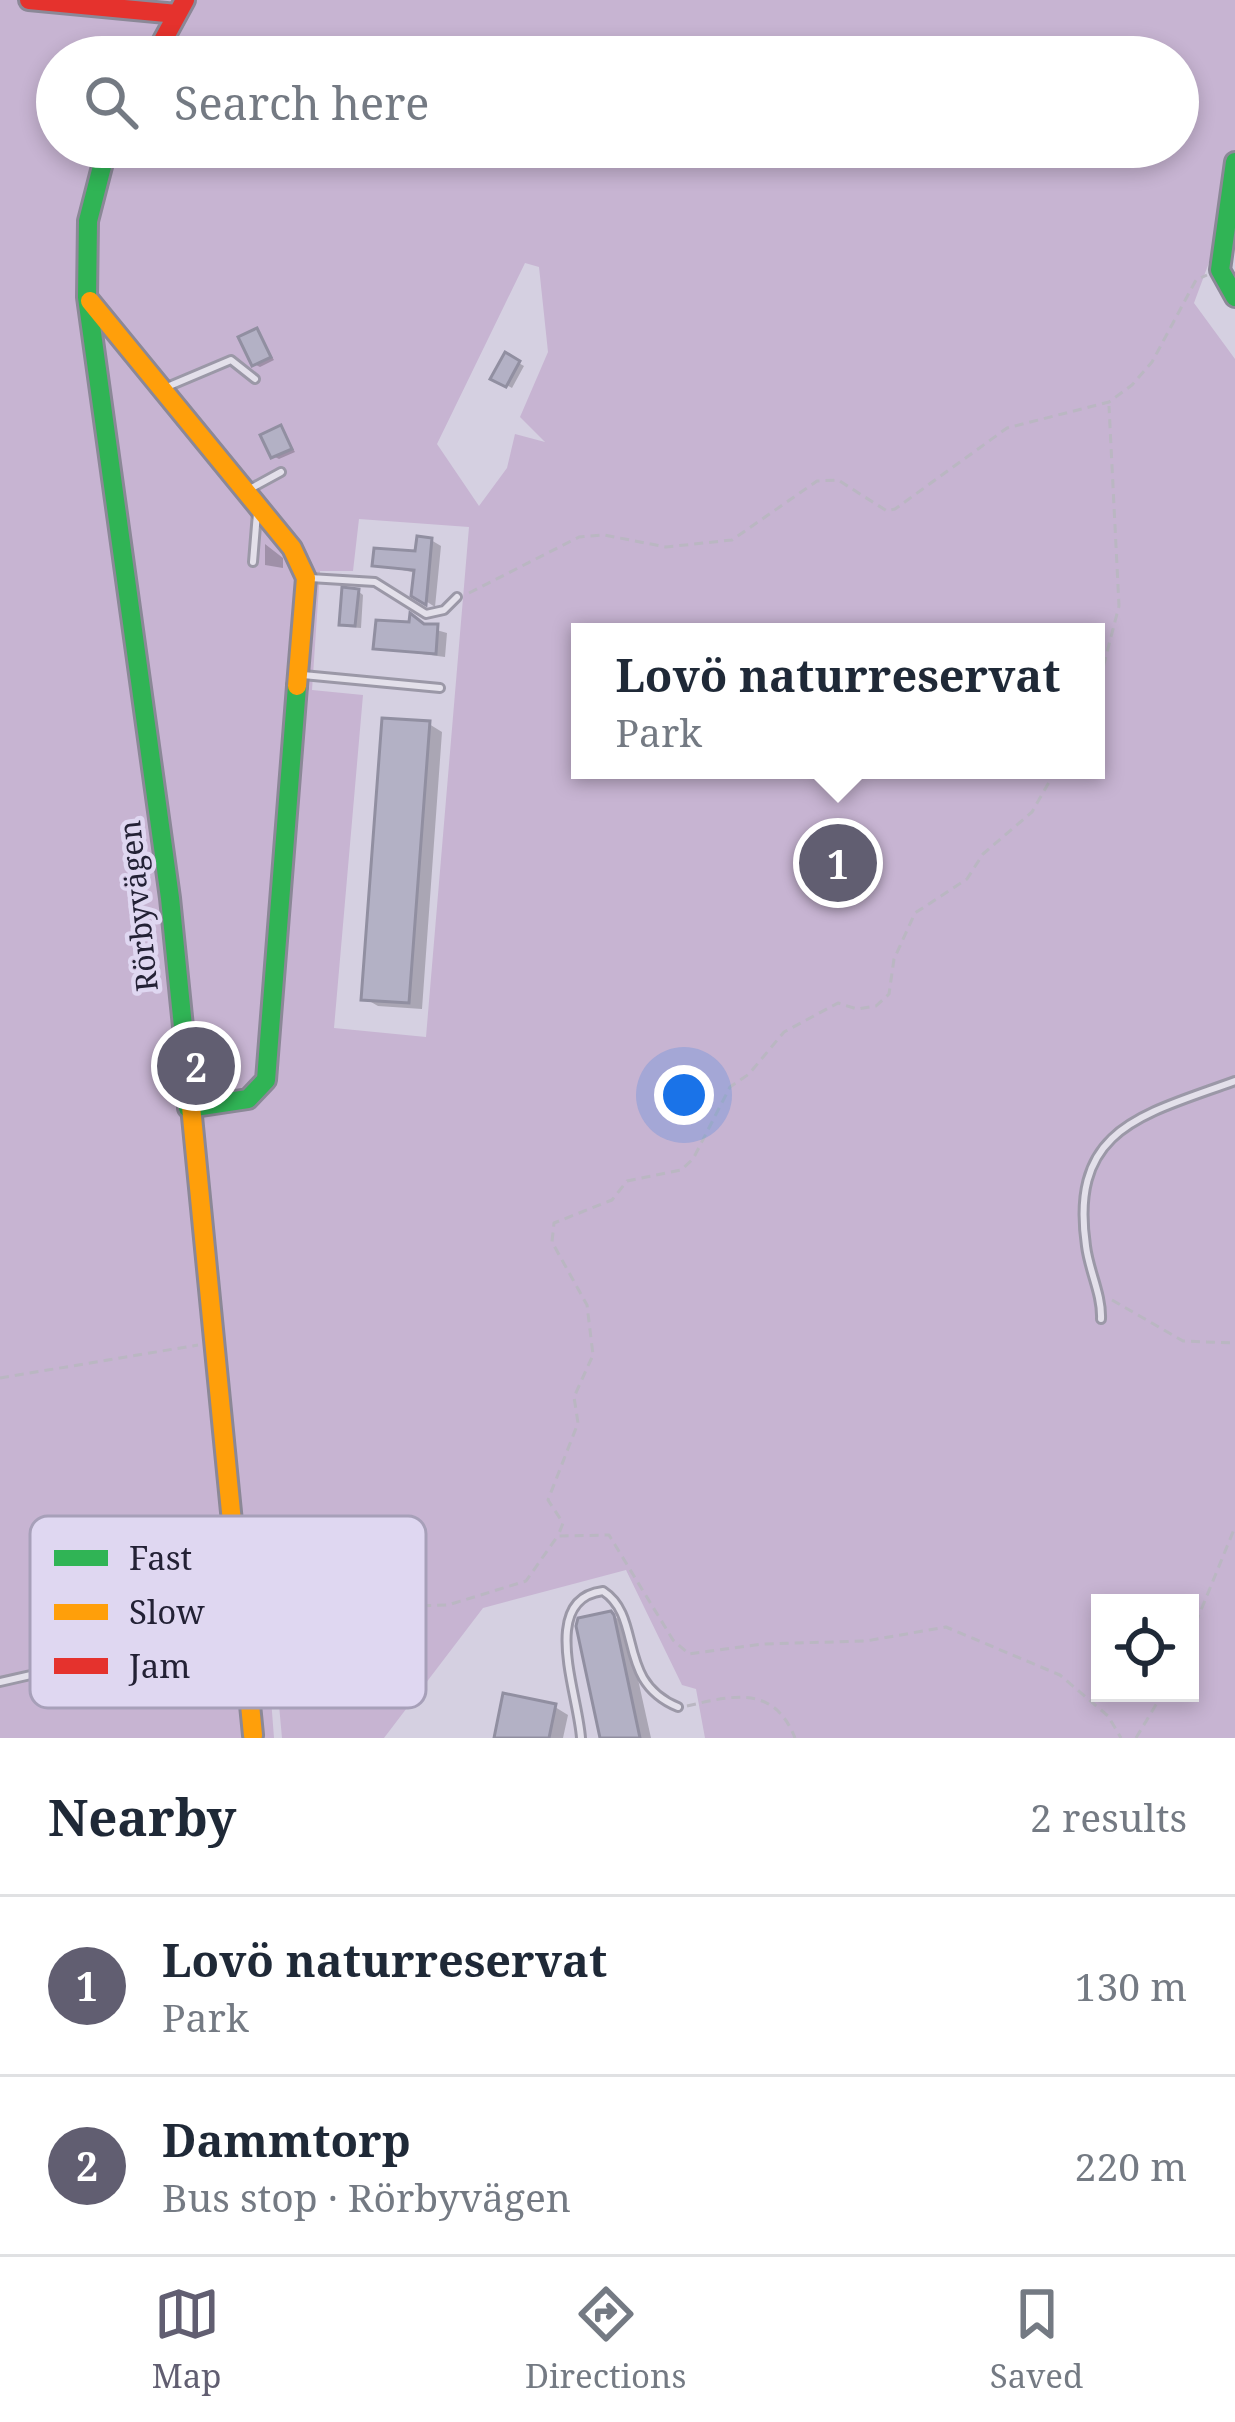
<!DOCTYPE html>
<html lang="en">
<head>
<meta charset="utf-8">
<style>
  :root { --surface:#fff; --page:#f6f6f7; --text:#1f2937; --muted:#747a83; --line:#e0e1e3; --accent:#615e71 }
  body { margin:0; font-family:"Noto Serif",serif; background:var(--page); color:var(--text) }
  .controls { position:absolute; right:36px; bottom:36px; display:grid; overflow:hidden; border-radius:0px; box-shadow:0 6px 18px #0003 }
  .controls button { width:108px; height:108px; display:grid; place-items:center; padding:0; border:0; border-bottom:3px solid var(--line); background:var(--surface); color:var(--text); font:60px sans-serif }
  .you { position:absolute; left:684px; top:1095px; width:42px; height:42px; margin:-30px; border:9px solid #fff; border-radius:50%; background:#1a73e8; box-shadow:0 0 0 18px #1a73e833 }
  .badge { display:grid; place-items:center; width:78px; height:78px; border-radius:50%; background:var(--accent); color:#fff; font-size:39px; font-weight:700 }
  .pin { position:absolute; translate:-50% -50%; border:6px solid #fff; box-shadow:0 3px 12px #0006 }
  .popup { position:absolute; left:571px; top:623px; width:534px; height:156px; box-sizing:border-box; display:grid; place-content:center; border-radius:0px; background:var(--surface); filter:drop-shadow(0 3px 9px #0005); font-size:39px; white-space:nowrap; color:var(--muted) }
  .popup b { font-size:45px; color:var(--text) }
  .popup::after { content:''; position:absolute; left:50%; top:100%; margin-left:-24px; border:24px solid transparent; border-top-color:var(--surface) }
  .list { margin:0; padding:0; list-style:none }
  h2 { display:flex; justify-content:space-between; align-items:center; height:156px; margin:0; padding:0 48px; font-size:51px }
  h2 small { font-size:39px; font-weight:400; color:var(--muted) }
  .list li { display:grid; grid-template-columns:78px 1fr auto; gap:36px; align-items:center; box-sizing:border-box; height:180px; padding:0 48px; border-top:3px solid var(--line) }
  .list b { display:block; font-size:45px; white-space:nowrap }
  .list p { margin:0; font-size:39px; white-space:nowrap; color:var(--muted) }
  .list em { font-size:39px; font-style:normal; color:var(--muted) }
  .icon { flex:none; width:66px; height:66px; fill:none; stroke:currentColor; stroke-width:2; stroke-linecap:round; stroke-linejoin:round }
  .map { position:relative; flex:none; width:1235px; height:1738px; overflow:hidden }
  .search { position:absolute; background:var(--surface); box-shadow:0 6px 18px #0003; left:36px; right:36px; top:36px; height:132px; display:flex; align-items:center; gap:30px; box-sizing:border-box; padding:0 42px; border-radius:66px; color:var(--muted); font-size:45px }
  .sheet { height:516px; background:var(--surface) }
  nav { display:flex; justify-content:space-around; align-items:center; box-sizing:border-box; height:168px; border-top:3px solid var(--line); background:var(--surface); font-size:33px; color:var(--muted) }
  nav a { display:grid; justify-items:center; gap:6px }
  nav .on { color:var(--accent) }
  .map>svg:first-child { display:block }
  .green { fill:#c7b4d2; fill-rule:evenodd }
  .shadow { fill:#0003 }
  .building { fill:#b3b1c5; stroke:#918fa1; stroke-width:3 }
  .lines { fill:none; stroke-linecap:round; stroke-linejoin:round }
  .lane-casing { stroke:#9b98a7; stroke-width:12 }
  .fast-casing { stroke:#8b8897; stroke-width:24 }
  .slow-casing { stroke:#8b8897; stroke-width:24 }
  .jam-casing { stroke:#8b8897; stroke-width:24 }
  .path { stroke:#bab7c2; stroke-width:3; stroke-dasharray:9 6; stroke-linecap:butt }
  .lane { stroke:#e3e0ea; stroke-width:6 }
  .fast { stroke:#30b455; stroke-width:18 }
  .slow { stroke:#ff9f0a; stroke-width:18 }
  .jam { stroke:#e5322d; stroke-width:18 }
  .labels { text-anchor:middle; stroke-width:9; stroke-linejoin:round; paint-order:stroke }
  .street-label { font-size:30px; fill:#232135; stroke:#dfd7f1 }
  .key { fill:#dfd7f1; stroke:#a7a0b9; stroke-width:3 }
  .key-label { font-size:33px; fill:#232135 }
</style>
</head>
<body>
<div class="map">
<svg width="1235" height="1738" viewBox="0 0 1235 1738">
  <rect width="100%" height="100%" fill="#d5d0e1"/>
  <path class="green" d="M0,0H1235V192L1194,303L1235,359V1738H705L696,1689L682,1685L626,1570L483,1608L384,1738H282L273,1639L331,1630L329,1616L265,1620L274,1738H0ZM57,57H1178V147H57ZM525,263L539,267L548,352L520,417L545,442L515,434L507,468L479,506L437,444ZM359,519L469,527L426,1037L334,1028L363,695L312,690L320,571H353ZM580,632H1096V770H580ZM1100,1603H1190V1693H1100Z"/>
  <path class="shadow" d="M256,331L274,360L260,367L254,364Z
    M506,356L524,366L512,388L494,378Z
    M281,429L295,452L279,459L273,456Z
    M431,540L441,546L435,607L415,594L416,573L375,564L418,555Z
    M265,544L283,558V568L265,565Z
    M358,591L363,595L361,628L348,627L342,623Z
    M426,627L447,633L445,657L376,648Z
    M429,724L442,732L422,1009L378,1006L364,998Z
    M611,1614L626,1625L651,1738H604Z
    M283,1675L298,1678L299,1703L284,1701Z
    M555,1707L568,1715L563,1738H497Z"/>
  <path class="building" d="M257,328L271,357L252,366L238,337Z
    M505,352L520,361L506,387L490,379Z
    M281,425L292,449L271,458L260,435Z
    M417,536L432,538L426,605L411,596L414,570L372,566L374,548L415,551Z
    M342,587L359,589L355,626L339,625Z
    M410,613L424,624H438L436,654L373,649L376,620L409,622Z
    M382,718L430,721L409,1003L361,1000Z
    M611,1611L614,1615L640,1738H600L576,1626L578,1618Z
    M503,1693L556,1704L549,1738H494Z"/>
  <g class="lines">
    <g class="lane-casing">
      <path id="lane" d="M167,387L231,360L255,379
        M248,490L281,472
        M253,562L257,513
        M310,578L375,582L426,614L444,610L457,597
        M303,675L440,688
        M1101,1319C1102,1294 1089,1271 1086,1246C1069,1128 1142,1115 1235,1081
        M0,1682L44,1672
        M581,1738C578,1693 539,1599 603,1591C644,1618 615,1681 678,1707"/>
    </g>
    <g class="fast-casing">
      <path id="fast" d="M107,147L88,221L87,297L170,898L188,1076
        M1235,162L1220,270L1235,297
        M188,1108L248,1099L266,1080L297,686"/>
    </g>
    <g class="slow-casing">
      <path id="slow" d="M90,301L292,548L306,578L297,686
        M188,1076L253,1735"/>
    </g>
    <g class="jam-casing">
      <path id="jam" d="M29,0L177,14
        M154,57L185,0"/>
    </g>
    <path class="path" d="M469,593L579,537L604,535L666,547L732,540L817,481L838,480L887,511L895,509L1007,428L1109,402L1132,385L1152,362L1196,280L1207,275
      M1096,695L1119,606L1109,406
      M1056,770L1032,812L983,854L967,879L915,913L894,959L889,994L876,1006L857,1009L838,1003L784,1032L749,1074L730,1087L693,1159L681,1170L627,1181L612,1200L554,1223L552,1242L587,1305L593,1355L574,1397L578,1423L548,1500L563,1523L558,1536L609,1535L673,1640L689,1654L762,1644L866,1641L946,1627L1060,1675L1108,1716L1121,1738
      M1112,1300L1183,1341L1235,1343
      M0,1378L198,1345
      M259,1626L323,1622L388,1607L448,1605L526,1581L557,1537
      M1190,1637L1235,1527
      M687,1706C734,1695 774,1685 795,1738
      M1136,1738L1163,1693"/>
    <use href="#lane" class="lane"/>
    <use href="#fast" class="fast"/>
    <use href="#slow" class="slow"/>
    <use href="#jam" class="jam"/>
  </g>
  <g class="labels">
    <g class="street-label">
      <text transform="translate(139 906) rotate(-96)" y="10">Rörbyvägen</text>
    </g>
  </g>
  <rect x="30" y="1516" width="396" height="192" rx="18" class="key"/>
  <rect x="54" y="1550" width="54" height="16" fill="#30b455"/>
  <rect x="54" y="1604" width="54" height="16" fill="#ff9f0a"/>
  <rect x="54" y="1658" width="54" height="16" fill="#e5322d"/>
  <g class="key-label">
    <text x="129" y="1570">Fast</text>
    <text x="129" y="1624">Slow</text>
    <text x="129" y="1678">Jam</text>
  </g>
</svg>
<div class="controls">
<button><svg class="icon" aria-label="locate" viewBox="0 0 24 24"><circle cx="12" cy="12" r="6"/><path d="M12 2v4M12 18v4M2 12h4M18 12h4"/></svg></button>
</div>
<div class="you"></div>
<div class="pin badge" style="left:838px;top:863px">1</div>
<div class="popup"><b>Lovö naturreservat</b>Park</div>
<div class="pin badge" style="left:196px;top:1066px">2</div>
<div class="search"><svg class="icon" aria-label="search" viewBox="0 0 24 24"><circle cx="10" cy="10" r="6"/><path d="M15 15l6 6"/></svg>Search here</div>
</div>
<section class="sheet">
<h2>Nearby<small>2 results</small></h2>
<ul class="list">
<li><span class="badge">1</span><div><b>Lovö naturreservat</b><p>Park</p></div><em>130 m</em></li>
<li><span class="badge">2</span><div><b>Dammtorp</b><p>Bus stop · Rörbyvägen</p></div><em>220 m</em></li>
</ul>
</section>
<nav>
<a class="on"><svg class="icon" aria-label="map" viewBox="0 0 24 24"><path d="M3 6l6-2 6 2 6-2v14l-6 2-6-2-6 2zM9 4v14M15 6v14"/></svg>Map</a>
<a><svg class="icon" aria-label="directions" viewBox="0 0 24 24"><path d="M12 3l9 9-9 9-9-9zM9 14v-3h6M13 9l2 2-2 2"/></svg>Directions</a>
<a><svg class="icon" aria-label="saved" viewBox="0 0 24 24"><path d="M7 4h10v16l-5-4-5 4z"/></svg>Saved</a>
</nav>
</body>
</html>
